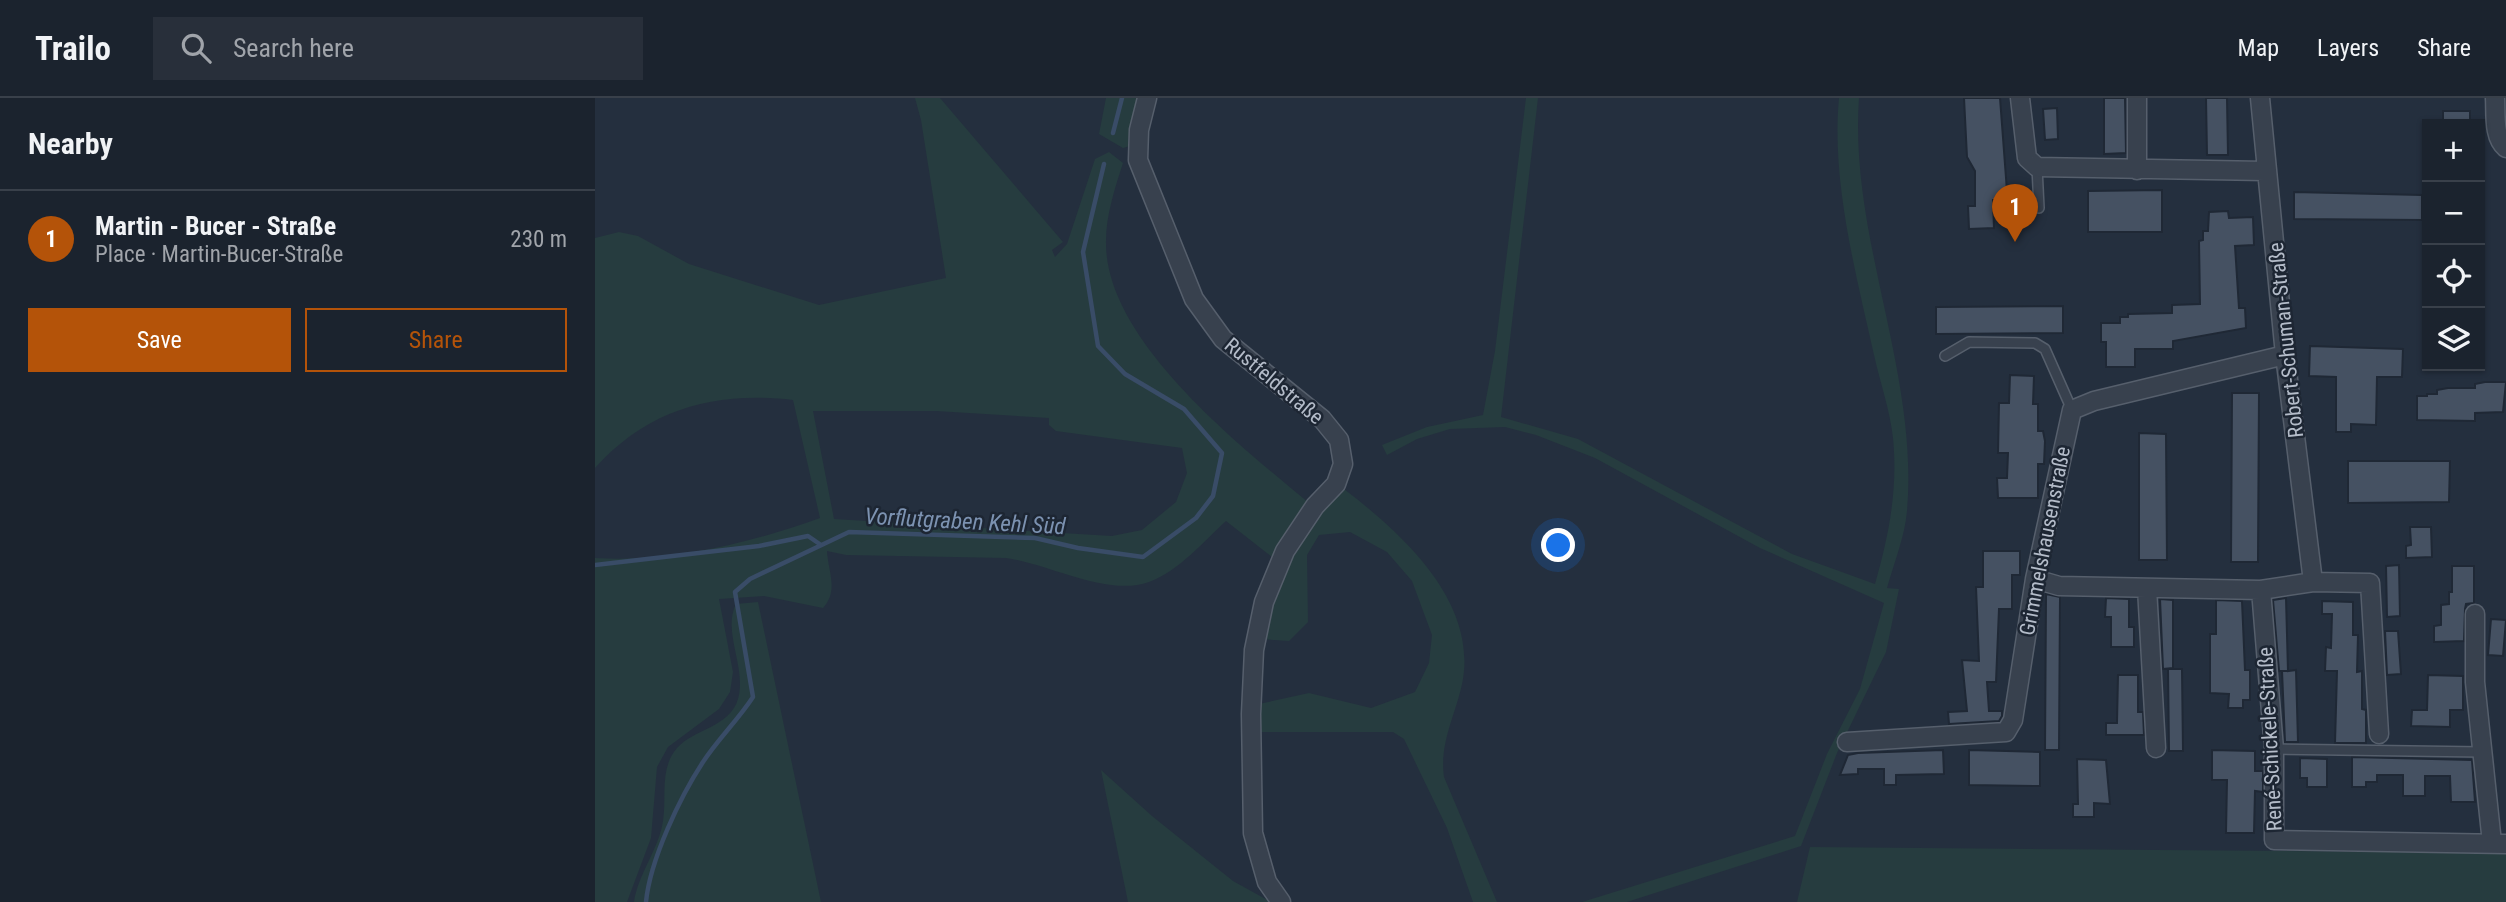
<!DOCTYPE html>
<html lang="en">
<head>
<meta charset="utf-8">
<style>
  :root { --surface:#1b232e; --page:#282f3a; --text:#f1f3f6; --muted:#a0a4aa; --line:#39404a; --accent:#b45309 }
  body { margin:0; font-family:"Roboto Condensed",sans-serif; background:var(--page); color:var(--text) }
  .controls { position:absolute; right:21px; top:21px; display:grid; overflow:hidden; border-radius:0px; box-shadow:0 2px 5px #0004 }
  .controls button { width:63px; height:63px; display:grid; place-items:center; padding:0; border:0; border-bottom:2px solid var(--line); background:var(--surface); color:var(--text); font:35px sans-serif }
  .you { position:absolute; left:964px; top:448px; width:24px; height:24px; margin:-18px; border:5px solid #fff; border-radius:50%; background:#1a73e8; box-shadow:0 0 0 10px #1a73e833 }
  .badge { display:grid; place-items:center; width:46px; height:46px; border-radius:50%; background:var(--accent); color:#fff; font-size:23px; font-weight:700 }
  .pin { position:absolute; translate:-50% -58px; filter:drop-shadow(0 2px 4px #0008) }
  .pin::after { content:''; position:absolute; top:37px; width:24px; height:21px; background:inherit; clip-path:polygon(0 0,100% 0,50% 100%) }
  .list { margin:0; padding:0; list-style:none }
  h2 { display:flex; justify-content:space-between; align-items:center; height:91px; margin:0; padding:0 28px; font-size:30px }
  h2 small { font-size:23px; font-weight:400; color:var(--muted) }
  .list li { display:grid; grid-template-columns:46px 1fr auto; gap:21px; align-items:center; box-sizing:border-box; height:98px; padding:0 28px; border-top:2px solid var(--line) }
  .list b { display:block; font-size:26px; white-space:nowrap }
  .list p { margin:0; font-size:23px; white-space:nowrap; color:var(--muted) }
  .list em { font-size:23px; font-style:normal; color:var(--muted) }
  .actions { display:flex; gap:14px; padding:21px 28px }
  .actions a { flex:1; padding:16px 0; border:2px solid var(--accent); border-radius:0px; text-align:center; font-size:24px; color:var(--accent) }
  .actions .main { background:var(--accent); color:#fff }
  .icon { flex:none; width:38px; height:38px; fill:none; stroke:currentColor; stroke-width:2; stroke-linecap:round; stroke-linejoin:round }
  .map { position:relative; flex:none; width:1911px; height:804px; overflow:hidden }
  header { display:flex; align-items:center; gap:42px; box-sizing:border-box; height:98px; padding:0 35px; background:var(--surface); border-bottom:2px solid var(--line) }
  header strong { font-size:33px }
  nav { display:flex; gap:38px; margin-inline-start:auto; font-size:24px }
  .search { width:490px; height:63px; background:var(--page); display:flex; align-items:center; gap:18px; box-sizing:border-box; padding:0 24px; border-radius:0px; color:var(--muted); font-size:26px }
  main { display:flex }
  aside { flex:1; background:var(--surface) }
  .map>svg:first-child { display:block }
  .green { fill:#263c3f; fill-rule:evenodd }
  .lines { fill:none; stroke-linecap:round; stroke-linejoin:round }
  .stream { stroke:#394c67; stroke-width:4.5 }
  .building { fill:#455162; stroke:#1f2835; stroke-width:2 }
  .service-casing { stroke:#565f6c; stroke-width:12 }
  .minor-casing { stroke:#565f6c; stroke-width:21 }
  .service { stroke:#38414e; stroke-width:9 }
  .minor { stroke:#38414e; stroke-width:18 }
  .labels { text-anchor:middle; stroke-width:5; stroke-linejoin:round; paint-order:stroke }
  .street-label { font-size:21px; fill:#b4bcc9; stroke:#1d2633 }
  .water-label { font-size:23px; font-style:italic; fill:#7c92b1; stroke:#1d2633 }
</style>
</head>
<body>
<header>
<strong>Trailo</strong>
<div class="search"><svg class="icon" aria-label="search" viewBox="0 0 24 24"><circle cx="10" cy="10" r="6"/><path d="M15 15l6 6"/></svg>Search here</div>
<nav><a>Map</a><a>Layers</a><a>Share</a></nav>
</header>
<main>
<aside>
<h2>Nearby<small></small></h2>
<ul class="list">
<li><span class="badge">1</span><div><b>Martin - Bucer - Straße</b><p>Place · Martin-Bucer-Straße</p></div><em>230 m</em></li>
</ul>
<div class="actions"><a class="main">Save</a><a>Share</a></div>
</aside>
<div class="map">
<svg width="1911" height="804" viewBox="0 0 1911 804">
  <rect width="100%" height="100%" fill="#242f3e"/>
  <path class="green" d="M320,0H345L468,144L457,152L460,159L472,146L500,61L514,54L528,65C520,90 511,117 511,143C509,242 646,348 715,406L677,459L631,423C609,443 584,473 554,484C512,499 455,466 411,460L251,457L232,453C233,473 244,493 228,510L169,498L124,501L138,574L135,594L124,611L73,649L62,669L56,740L32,804H0V460C74,465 156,445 225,420L198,302C121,293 54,310 0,370V140L24,134L43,138L94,166L224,207L351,180L326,22ZM218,313H341L454,320V327L461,333L587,350L592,375L581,404L547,432L517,438L239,421Z
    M511,0H548L538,47L528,50L504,36Z
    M931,0H943L906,319L983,341L1197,456L1280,486C1294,437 1303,391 1298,340C1295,312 1285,284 1279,257C1261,176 1236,83 1244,0H1264C1254,139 1324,274 1312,413C1310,438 1299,465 1292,490L1304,491L1291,554L1242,655L1206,748L1032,804H987L1200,738L1232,656L1265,591L1289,505L1165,450L1000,360L941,337L910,329L855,331L822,341L792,357L787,347L832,329L888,317L900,253Z
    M749,391C805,434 881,501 868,581C862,615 844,643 849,679L902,804H878L852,730L809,641L798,634H661L664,606L714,595L776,610L820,594L834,565L837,537L817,483L792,454L755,434L724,437L712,457L713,524L694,543L665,541L678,487L717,422Z
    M163,504L226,804H39C43,776 64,751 68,723C72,698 64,671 82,650C99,631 135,629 143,601C152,570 127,534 141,506Z
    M506,672L557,718L638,783L676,804H533Z
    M1215,749L1911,755V804H1202Z"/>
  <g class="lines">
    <path class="stream" d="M518,35L527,0
      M0,467L164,448L213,438L226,447
      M51,804C55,762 85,699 108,664C123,641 143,622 158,599L140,494L155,481L254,434L440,440L483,450L548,459L601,420L618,398L627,355L589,311L530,276L503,248L488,154L509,66"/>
  </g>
  <path class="building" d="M1369,0H1405L1412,93L1410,102H1398L1399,130L1374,131L1373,108H1380V73L1372,59Z
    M1509,0H1530L1531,55L1509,56Z
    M1611,0H1632L1633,57H1612Z
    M1462,10L1463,41L1450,42L1448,11Z
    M1848,13H1875V26H1848Z
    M1567,92V134H1493V93Z
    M1699,94L1827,97V122L1699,121Z
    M1633,113L1634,120L1658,119L1659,147L1640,148L1644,210H1650L1651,230L1578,243V251H1540V269H1511V244H1506V225H1525V219H1533V216L1577,215V207L1605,206L1604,143L1608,142V133H1613L1614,114Z
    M1468,208V235L1341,236V209Z
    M1715,248L1808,251L1807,279H1782L1781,327L1756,326V334H1741V279L1714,278Z
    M1415,277L1439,278L1438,306H1443V333H1448L1450,343L1449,366H1443V400H1403L1402,380H1412L1413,355H1403L1404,305H1414Z
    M1890,284H1911L1908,314L1880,315V323L1822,322V298H1832V296H1842V292L1853,290H1880V286Z
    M1637,295H1664L1663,464H1636Z
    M1544,335L1571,336L1572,462H1544Z
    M1753,363H1855L1854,404L1753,405Z
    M1815,429H1836L1837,459L1811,460V448L1816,447Z
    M1388,453H1425V477H1417V511H1404L1401,584H1392L1394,613H1407V618L1404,623L1354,626L1353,614L1372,613L1367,562L1384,563L1381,489H1388Z
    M1804,467L1805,518L1792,519L1791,468Z
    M1857,468H1879V505L1871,506L1870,511L1869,543L1839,544V528L1846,527V507L1854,506V494H1857Z
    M1451,496L1465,499L1464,652H1450Z
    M1511,500L1534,501V529H1539V549H1516V519H1510Z
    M1691,500L1693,573L1701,572L1703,644H1690L1687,573H1692H1684L1678,502Z
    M1565,501L1578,502V570L1568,571Z
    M1621,502L1647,503L1650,572H1655V602H1648V610H1633L1634,596L1615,595V536H1621Z
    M1727,503L1758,504V537H1763L1762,574L1767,573V611L1771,612V645H1740L1742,573H1730L1731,549L1736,550L1737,516H1727Z
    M1896,521L1911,522L1908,558L1893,557Z
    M1790,533H1803L1806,576L1792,577Z
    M1573,571H1587L1588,653H1574Z
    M1523,577H1543V614H1548L1549,637H1511V625H1522Z
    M1833,577L1868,578V612H1855V629L1816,628L1817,612H1832Z
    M1348,652L1349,676L1301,677V687H1289V671H1263V676L1245,677L1253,657L1263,655Z
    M1374,652L1445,654V688L1374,687Z
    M1617,652L1660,653V673H1668V694L1660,693L1659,735H1631L1632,682H1617Z
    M1757,659L1877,662L1880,704H1856L1855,678H1830V698H1808V677H1782V684H1771V689H1757Z
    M1705,660L1732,661V689H1712V680H1705Z
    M1482,661L1511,662L1515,706L1499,705V719H1478V706H1483Z"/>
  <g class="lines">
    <g class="service-casing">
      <path id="service" d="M1442,69L1444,110
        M1350,258L1374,244L1440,245L1450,251L1477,312
        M1679,651L1887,654"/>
    </g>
    <g class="minor-casing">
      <path id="minor" d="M552,0L544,32L543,62L599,201L628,241L727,321L744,342L748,366L741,386L720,408L690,453L669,504L659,552L656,616L658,735L672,784L686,804
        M1425,0L1432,60L1442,69L1670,73
        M1665,0L1690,257L1718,484
        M1900,0C1901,16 1898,39 1911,50
        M1542,72V0
        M1440,481L1464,488L1666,492L1718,484L1775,485L1784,636
        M1552,490L1561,650
        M1666,492L1679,651V742L1911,746
        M1880,516V584L1897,745
        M1252,644L1411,634L1418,622L1440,481L1477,312L1499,303L1690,257"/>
    </g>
    <use href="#service" class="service"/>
    <use href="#minor" class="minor"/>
  </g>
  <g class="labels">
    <g class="street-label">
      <text transform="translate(1691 242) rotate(-96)" y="7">Robert-Schuman-Straße</text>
      <text transform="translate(679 283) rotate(40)" y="7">Rustfeldstraße</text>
      <text transform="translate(1450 443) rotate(-79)" y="7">Grimmelshausenstraße</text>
      <text transform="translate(1675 641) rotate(-93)" y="7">René-Schickele-Straße</text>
    </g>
    <g class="water-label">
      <text transform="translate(370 423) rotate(3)" y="8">Vorflutgraben Kehl Süd</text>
    </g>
  </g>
</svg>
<div class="controls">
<button>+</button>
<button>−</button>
<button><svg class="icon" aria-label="locate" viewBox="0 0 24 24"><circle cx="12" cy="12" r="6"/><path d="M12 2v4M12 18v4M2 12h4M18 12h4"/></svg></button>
<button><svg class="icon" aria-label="layers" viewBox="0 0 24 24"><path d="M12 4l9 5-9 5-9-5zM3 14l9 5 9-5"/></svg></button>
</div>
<div class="you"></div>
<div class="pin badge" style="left:1420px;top:144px">1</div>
</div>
</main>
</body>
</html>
